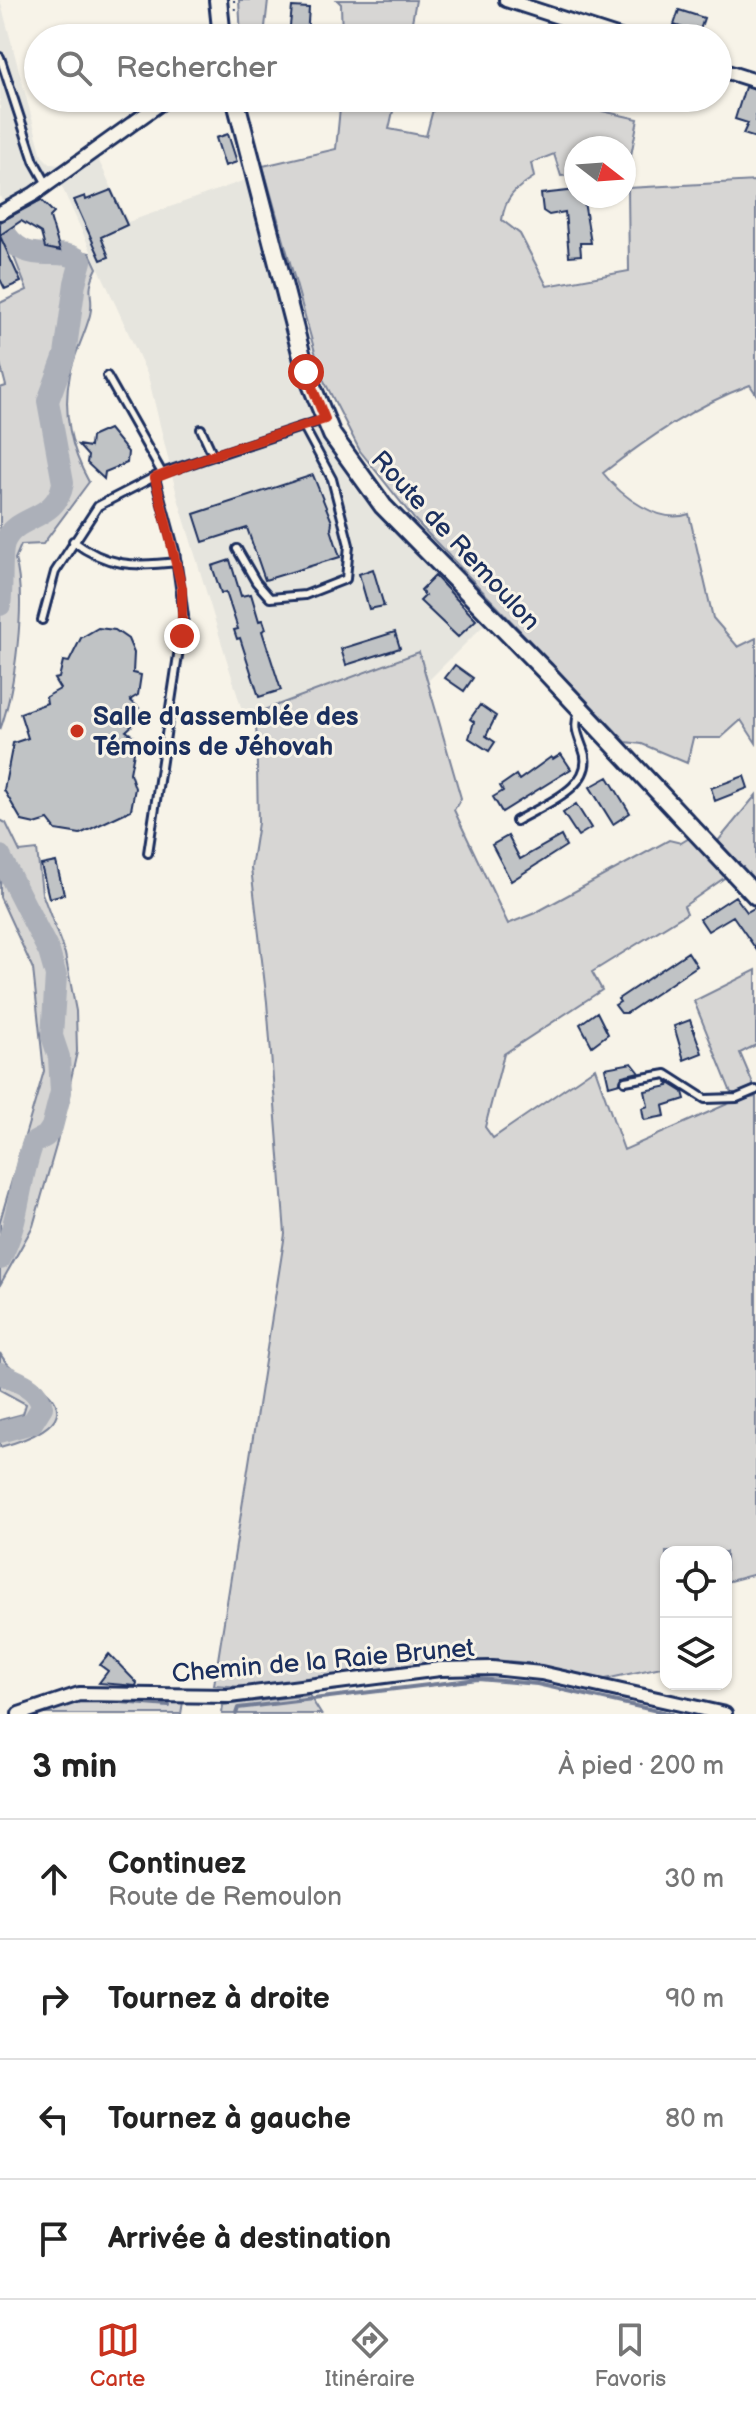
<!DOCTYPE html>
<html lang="fr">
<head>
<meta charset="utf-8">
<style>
  :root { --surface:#fff; --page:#f6f6f6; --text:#222; --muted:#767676; --line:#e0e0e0; --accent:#c8321e }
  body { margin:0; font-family:"Balsamiq Sans",sans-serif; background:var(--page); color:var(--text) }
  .controls { position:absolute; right:24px; bottom:24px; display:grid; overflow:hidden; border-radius:16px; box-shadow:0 2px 6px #0004 }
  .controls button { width:72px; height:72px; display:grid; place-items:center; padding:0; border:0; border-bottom:2px solid var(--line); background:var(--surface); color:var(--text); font:40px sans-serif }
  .compass { position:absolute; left:564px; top:136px; width:72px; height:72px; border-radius:50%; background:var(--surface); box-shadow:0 2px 6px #0004; rotate:107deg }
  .stop { position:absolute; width:24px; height:24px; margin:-18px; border:6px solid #c8321e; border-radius:50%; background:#fff }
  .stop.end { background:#c8321e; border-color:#fff; box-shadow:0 2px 8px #0008 }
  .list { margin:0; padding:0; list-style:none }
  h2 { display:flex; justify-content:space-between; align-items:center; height:104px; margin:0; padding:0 32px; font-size:34px }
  h2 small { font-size:26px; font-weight:400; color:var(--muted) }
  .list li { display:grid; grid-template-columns:52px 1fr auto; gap:24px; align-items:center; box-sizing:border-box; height:120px; padding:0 32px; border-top:2px solid var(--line) }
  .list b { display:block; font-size:30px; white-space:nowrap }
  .list p { margin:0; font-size:26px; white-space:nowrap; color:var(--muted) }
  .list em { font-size:26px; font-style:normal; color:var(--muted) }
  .icon { flex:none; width:44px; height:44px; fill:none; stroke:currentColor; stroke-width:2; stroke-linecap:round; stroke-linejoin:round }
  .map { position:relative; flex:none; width:756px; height:1714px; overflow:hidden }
  .search { position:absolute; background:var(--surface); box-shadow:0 2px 6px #0004; left:24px; right:24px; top:24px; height:88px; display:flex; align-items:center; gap:20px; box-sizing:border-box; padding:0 28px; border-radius:44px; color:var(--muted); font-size:30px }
  .sheet { height:584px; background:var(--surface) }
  nav { display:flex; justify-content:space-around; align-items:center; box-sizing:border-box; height:112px; border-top:2px solid var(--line); background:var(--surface); font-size:22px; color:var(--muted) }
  nav a { display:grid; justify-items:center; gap:4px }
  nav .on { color:var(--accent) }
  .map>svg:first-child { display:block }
  .built { fill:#e6e5de }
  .green { fill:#d7d6d4; stroke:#798299; stroke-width:2 }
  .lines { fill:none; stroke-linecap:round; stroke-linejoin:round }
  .stream { stroke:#727c95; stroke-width:4 }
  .river { stroke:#acb0b9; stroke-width:22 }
  .building { fill:#c0c3c5; stroke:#1b2f5e; stroke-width:2 }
  .service-casing { stroke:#1b2f5e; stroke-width:12 }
  .minor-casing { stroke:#1b2f5e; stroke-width:18 }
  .secondary-casing { stroke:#1b2f5e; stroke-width:22 }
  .path { stroke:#1b2f5e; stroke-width:2; stroke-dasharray:2 6; stroke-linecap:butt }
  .service { stroke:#f7f3e8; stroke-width:6 }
  .minor { stroke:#f7f3e8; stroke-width:12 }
  .secondary { stroke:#f7f3e8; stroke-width:16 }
  .route { stroke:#c8321e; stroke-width:10 }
  .poi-dot { fill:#c8321e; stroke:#f7f3e8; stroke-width:3 }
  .labels { text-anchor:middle; stroke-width:6; stroke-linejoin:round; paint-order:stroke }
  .street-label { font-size:26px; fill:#1b2f5e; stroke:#f7f3e8 }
  .poi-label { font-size:26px; font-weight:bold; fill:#1b2f5e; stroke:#f7f3e8; text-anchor:start }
</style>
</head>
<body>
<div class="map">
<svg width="756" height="1714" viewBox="0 0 756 1714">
  <rect width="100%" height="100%" fill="#f7f3e8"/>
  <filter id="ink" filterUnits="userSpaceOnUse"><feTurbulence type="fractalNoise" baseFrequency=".0125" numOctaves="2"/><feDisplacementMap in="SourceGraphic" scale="16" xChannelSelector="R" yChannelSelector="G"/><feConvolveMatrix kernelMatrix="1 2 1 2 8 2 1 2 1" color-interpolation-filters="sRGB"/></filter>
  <g filter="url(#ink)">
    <path class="built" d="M0,0L42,156L50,164L61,165L4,204L0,196Z
      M98,159L128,222L248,179L304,396L318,431L356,489L378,515L487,622L429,680L418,652L244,717L177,495L148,376L61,185Z"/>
    <path class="green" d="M239,0H268L264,36L241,38Z
      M337,0H416L409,38H342L341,4Z
      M341,98H396L389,129L426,136L436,98H544L638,119L628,171L624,172V148H576V175L561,176L554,154L531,163L534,177C515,189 505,197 502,220L520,234L547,286L629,271L628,188L756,181V394L750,385C696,405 648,438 603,473C621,496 659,525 689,514L713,618L738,647L756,638V743L741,720L721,738H693L687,763L642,744L626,742L415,520L360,451L322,377L263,166L336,149Z
      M67,248L90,253L97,268C84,293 95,295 90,315C85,335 74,354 70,374C62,412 71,450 89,482L43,544L21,545L15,559C27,599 15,689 0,730V388L6,386L0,363V303L27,290L11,249L26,258L61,264Z
      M419,652L461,798L454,810L508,924L535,913L669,840L681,843L691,837L727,876L684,906L687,913L592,972L602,990L504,1054L485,1127L493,1138L595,1068L624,1150L734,1101L756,1097V1574L726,1582V1552H666V1666L601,1680L531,1663L491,1660L257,1688L214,1685L285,1234L267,1002L251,868L258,823L256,713Z
      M756,795V881L718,841Z
      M0,820L6,823L20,852L37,850L42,893L65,954L76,1011L77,1052L56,1146L33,1226L0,1285V1221L44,1071L33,969L0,897Z
      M756,970V1045L740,1053L754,1086L732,1095L694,1001Z
      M0,1353C10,1374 34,1378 49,1394C79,1424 19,1442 0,1447V1420L23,1414L26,1404L0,1390Z
      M309,1695L321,1714H222L223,1705Z
      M83,1699L97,1698L183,1702L181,1714H35Z"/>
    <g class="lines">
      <path class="stream" d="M96,1700L169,1706
        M236,1714L238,1708L478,1679L537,1684L671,1714"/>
      <path class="river" d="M0,225C26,273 56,242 81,261L75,283L65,355L48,401L63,483C56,523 16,513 4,543C0,557 3,588 0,605
        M0,856L49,952L56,976L52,1036L59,1057L61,1092L52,1127L46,1136L33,1143C18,1182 20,1222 0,1259
        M0,1373C17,1382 38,1386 42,1407L32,1423L0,1432"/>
    </g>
    <path class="building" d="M292,7L309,8L307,36L289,35Z
      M679,10L704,18L699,33L674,25Z
      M745,87L756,90V138L743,134L748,123L735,119Z
      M228,134L237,162L225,166L216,138Z
      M111,190L127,225L101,237L109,257L101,260L74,200L85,196L86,200Z
      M576,190V196H583L591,243H580L581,255L569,256L565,212L549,215L543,211L541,194Z
      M41,200L54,213L50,217L60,251L45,248L41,233L21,221L0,235V222Z
      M0,236L21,282L5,289L0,279Z
      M109,429L128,452L127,463L105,472L104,479L87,463L88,456L78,445L90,447L91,437Z
      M313,475L332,522L331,529L340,557L265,580L247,528L203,542L194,514Z
      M230,560L241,596L251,594L259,621L263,620L266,629L262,631L281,690L259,697L240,638L237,639L234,630L238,629L226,592L221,593L212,566Z
      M373,569L384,606L369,609L359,574Z
      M435,576L476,620L458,637L420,601L425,596L421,590Z
      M98,628L115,630L128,639L134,653L133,673L141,675L138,695L130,700L139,708L130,716L136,722L126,731L136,738L132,750L134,752L130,773L135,788L131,810L80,834L56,830L48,820L35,824L22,821L4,790L13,743L28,738L20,713L47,703L46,697L60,689L54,679L59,678L63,661L69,662L81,638Z
      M395,632L400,648L346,665L341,649Z
      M455,665L473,678L464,691L445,678Z
      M480,705L496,716L486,736L495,742L489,751L469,738L474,722L470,719Z
      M561,754L571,769L502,812L493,797L503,791L500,786L516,775L519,780L551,757L553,759Z
      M744,776L748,788L715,801L711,788Z
      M608,777L630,813L613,824L590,787Z
      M576,804L591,828L578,836L563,813Z
      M508,836L520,859L561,836L566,846L511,881L492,845Z
      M56,862L64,894L49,898L41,865Z
      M735,896L747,912L756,907V949L733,916L708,931L700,919Z
      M688,952L697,966L627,1013H621L615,1005L620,1002L618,999Z
      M597,1012L608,1034L592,1046L580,1024Z
      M690,1020L702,1053L684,1060L674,1026Z
      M632,1063L639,1072L622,1076L620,1083L609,1086L605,1068Z
      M667,1082L683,1092L685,1099L663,1106L665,1116L644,1120L642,1108L648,1106L645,1091L668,1086Z
      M109,1654L137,1683L136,1686L99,1683L108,1671L100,1665Z"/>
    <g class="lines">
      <g class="service-casing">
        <path id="service" d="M0,57L34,161L47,184
          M107,376L162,473
          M201,429L213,455
          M73,541C107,567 135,567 177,562
          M237,549L256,582L270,598L305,595L346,579L349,545L332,479L304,427
          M42,620L55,572L98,506L162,473L325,419
          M516,821C541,806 598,786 583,749C578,735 573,726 579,712
          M148,853L184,616L175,551L155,478
          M625,1081L666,1074L705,1099L737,1098L756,1090"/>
      </g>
      <g class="minor-casing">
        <path id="minor" d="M506,0L623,38
          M718,69L756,81
          M0,213L34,194L168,98
          M19,1714L79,1694L229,1696L440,1669L492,1668L541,1673L725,1714"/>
      </g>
      <g class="secondary-casing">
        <path id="secondary" d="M218,0L222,38
          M235,98L306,372L332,435L383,506L545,671L756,896"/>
      </g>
      <path class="path" d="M234,0L235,11"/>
      <use href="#service" class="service"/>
      <use href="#minor" class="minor"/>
      <use href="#secondary" class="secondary"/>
    </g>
  </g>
  <g class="lines" filter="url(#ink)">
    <path class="route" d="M182,636V588L155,478L213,455L325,419L306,372"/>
  </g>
  <circle class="poi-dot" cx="77" cy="731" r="8"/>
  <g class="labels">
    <g class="street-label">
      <text transform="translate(456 540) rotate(47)" y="9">Route de Remoulon</text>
      <text transform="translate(323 1660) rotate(-5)" y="9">Chemin de la Raie Brunet</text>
    </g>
    <g class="poi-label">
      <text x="93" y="725">Salle d'assemblée des<tspan x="93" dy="30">Témoins de Jéhovah</tspan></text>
    </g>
  </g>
</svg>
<div class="controls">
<button><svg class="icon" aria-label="locate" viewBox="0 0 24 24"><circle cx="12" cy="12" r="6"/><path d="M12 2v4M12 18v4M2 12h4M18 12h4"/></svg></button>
<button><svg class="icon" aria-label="layers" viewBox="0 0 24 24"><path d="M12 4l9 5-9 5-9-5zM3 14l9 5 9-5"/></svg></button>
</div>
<svg class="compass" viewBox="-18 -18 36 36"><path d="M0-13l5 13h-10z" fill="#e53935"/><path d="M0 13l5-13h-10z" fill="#767676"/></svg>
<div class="stop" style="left:306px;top:372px"></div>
<div class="stop end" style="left:182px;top:636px"></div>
<div class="search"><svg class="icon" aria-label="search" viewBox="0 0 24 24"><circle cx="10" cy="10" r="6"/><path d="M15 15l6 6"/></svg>Rechercher</div>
</div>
<section class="sheet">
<h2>3 min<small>À pied · 200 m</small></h2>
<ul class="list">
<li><svg class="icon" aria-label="ahead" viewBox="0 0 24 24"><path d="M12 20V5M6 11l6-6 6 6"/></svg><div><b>Continuez</b><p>Route de Remoulon</p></div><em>30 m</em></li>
<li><svg class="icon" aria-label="right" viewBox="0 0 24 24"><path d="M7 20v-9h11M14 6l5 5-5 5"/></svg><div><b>Tournez à droite</b></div><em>90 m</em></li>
<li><svg class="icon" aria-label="left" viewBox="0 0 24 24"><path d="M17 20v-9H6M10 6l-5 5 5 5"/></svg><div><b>Tournez à gauche</b></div><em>80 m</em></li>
<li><svg class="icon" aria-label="arrive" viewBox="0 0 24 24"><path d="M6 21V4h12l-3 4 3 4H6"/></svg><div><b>Arrivée à destination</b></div></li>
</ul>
</section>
<nav>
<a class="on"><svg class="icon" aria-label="map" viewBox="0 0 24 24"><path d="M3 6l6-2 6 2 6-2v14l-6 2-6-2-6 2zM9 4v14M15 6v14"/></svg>Carte</a>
<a><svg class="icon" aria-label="directions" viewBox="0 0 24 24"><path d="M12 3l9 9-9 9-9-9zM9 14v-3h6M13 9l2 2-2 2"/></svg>Itinéraire</a>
<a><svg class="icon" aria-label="saved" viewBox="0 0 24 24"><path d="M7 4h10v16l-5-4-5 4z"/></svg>Favoris</a>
</nav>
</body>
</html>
